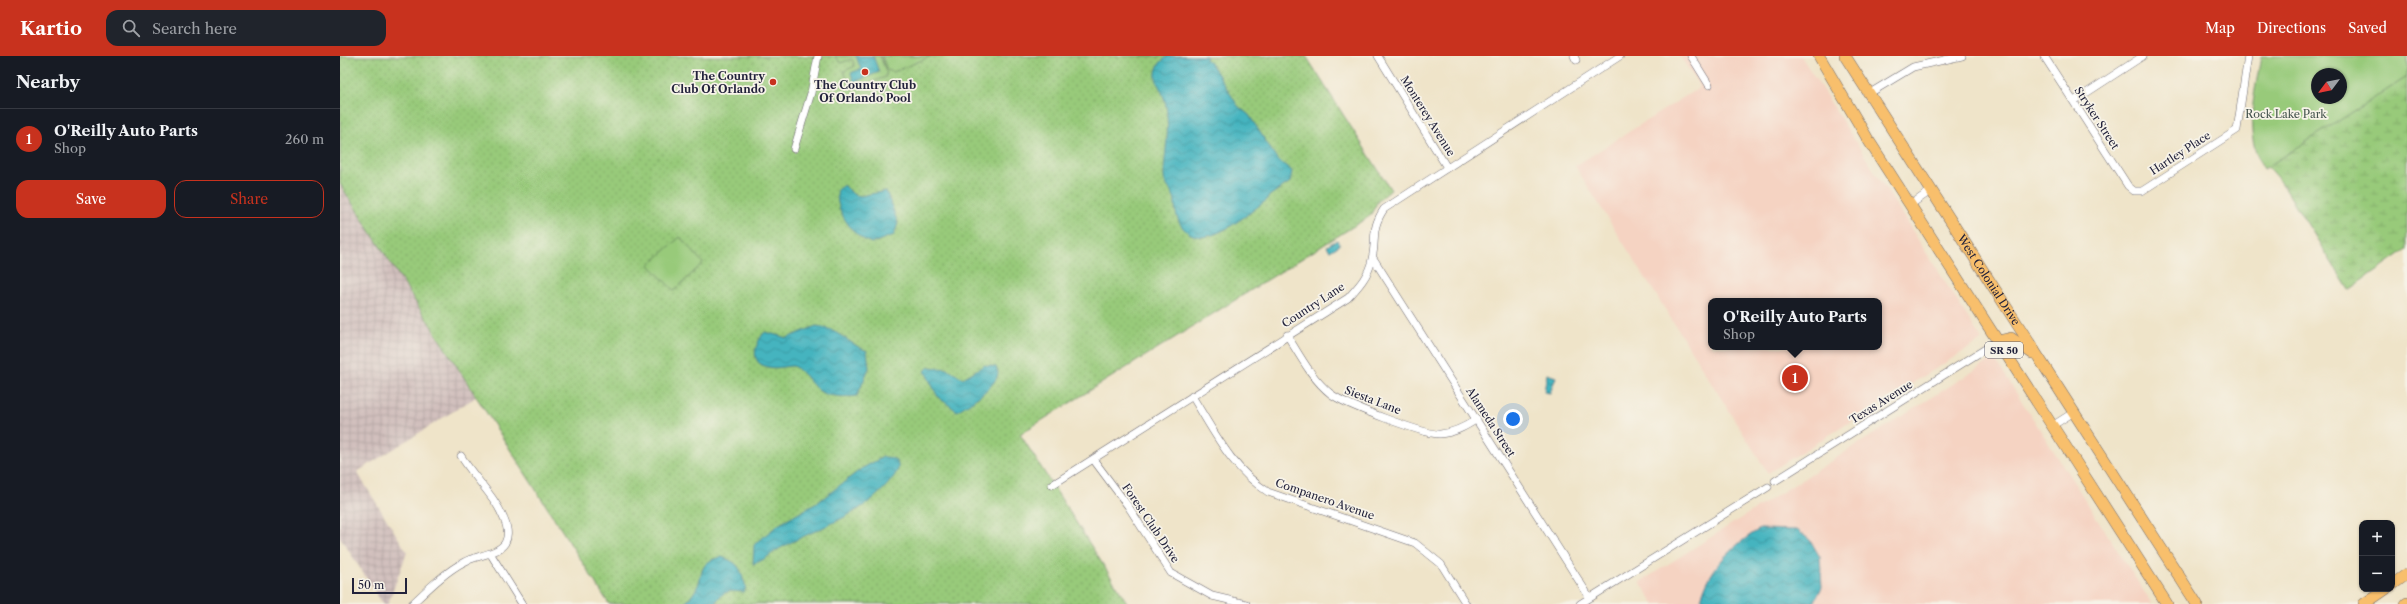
<!DOCTYPE html>
<html lang="en">
<head>
<meta charset="utf-8">
<style>
  :root { --surface:#171b24; --page:#20242c; --text:#f1f3f6; --muted:#9ea1a6; --line:#363941; --accent:#c8321e }
  body { margin:0; font-family:"Libre Caslon Text",serif; background:var(--page); color:var(--text) }
  .controls { position:absolute; right:12px; bottom:12px; display:grid; overflow:hidden; border-radius:8px; box-shadow:0 1px 3px #0004 }
  .controls button { width:36px; height:36px; display:grid; place-items:center; padding:0; border:0; border-bottom:1px solid var(--line); background:var(--surface); color:var(--text); font:20px sans-serif }
  .compass { position:absolute; left:1971px; top:12px; width:36px; height:36px; border-radius:50%; background:var(--surface); box-shadow:0 1px 3px #0004; rotate:238deg }
  .scale { position:absolute; left:12px; bottom:10px; width:55px; box-sizing:border-box; padding-left:4px; border:2px solid #22223b; border-top:0; font-size:11px; line-height:14px; white-space:nowrap; color:#22223b; -webkit-text-stroke:3px #f7f3e8; paint-order:stroke }
  .you { position:absolute; left:1173px; top:363px; width:14px; height:14px; margin:-10px; border:3px solid #fff; border-radius:50%; background:#1a73e8; box-shadow:0 0 0 6px #1a73e833 }
  .badge { display:grid; place-items:center; width:26px; height:26px; border-radius:50%; background:var(--accent); color:#fff; font-size:13px; font-weight:700 }
  .pin { position:absolute; translate:-50% -50%; border:2px solid #fff; box-shadow:0 1px 4px #0006 }
  .popup { position:absolute; left:1368px; top:242px; width:174px; height:52px; box-sizing:border-box; display:grid; place-content:center; border-radius:8px; background:var(--surface); filter:drop-shadow(0 1px 3px #0005); font-size:13px; white-space:nowrap; color:var(--muted) }
  .popup b { font-size:15px; color:var(--text) }
  .popup::after { content:''; position:absolute; left:50%; top:100%; margin-left:-8px; border:8px solid transparent; border-top-color:var(--surface) }
  .list { margin:0; padding:0; list-style:none }
  h2 { display:flex; justify-content:space-between; align-items:center; height:52px; margin:0; padding:0 16px; font-size:17px }
  h2 small { font-size:13px; font-weight:400; color:var(--muted) }
  .list li { display:grid; grid-template-columns:26px 1fr auto; gap:12px; align-items:center; box-sizing:border-box; height:60px; padding:0 16px; border-top:1px solid var(--line) }
  .list b { display:block; font-size:15px; white-space:nowrap }
  .list p { margin:0; font-size:13px; white-space:nowrap; color:var(--muted) }
  .list em { font-size:13px; font-style:normal; color:var(--muted) }
  .actions { display:flex; gap:8px; padding:12px 16px }
  .actions a { flex:1; padding:9px 0; border:1px solid var(--accent); border-radius:12px; text-align:center; font-size:14px; color:var(--accent) }
  .actions .main { background:var(--accent); color:#fff }
  .icon { flex:none; width:22px; height:22px; fill:none; stroke:currentColor; stroke-width:2; stroke-linecap:round; stroke-linejoin:round }
  .map { position:relative; flex:none; width:2067px; height:548px; overflow:hidden }
  header { display:flex; align-items:center; gap:24px; box-sizing:border-box; height:56px; padding:0 20px; background:var(--accent); color:#fff }
  header strong { font-size:19px }
  nav { display:flex; gap:22px; margin-inline-start:auto; font-size:14px }
  .search { width:280px; height:36px; background:var(--page); display:flex; align-items:center; gap:10px; box-sizing:border-box; padding:0 14px; border-radius:12px; color:var(--muted); font-size:15px }
  main { display:flex }
  aside { flex:1; background:var(--surface) }
  .map>svg:first-child { display:block }
  .built { fill:#f5d3c2; fill-rule:evenodd }
  .industrial { fill:url(#industrial-grid) }
  .grass { fill:url(#grass-dots); stroke:#5d765a }
  .wetland { fill:url(#wetland-marsh); stroke:#5d765a; fill-rule:evenodd }
  .park { fill:#98ca7a; stroke:#5d765a; fill-rule:evenodd }
  .water { fill:url(#water-waves); stroke:#346b7d }
  .lines { fill:none; stroke-linecap:round; stroke-linejoin:round }
  .minor-casing { stroke:#6a666d; stroke-width:8 }
  .primary-casing { stroke:#6a666d; stroke-width:12 }
  .trunk-casing { stroke:#6a666d; stroke-width:12 }
  .minor { stroke:#fff; stroke-width:7 }
  .primary { stroke:#f8bf6c; stroke-width:11 }
  .trunk { stroke:#f8bf6c; stroke-width:11 }
  .poi-dot { fill:#c8321e; stroke:#f7f3e8; stroke-width:1.5 }
  .labels { text-anchor:middle; stroke-width:3.5; stroke-linejoin:round; paint-order:stroke }
  .shield { fill:#f7f3e8; stroke:#62616f; stroke-width:1 }
  .shield-label { font-size:10px; font-weight:bold; fill:#22223b }
  .poi-label { font-size:11px; font-weight:bold; fill:#22223b; stroke:#f7f3e8; text-anchor:end }
  .park-label { font-size:11px; fill:#45544e; stroke:#f7f3e8 }
  .street-label { font-size:11px; fill:#22223b; stroke:#f7f3e8 }
</style>
</head>
<body>
<header>
<strong>Kartio</strong>
<div class="search"><svg class="icon" aria-label="search" viewBox="0 0 24 24"><circle cx="10" cy="10" r="6"/><path d="M15 15l6 6"/></svg>Search here</div>
<nav><a>Map</a><a>Directions</a><a>Saved</a></nav>
</header>
<main>
<aside>
<h2>Nearby<small></small></h2>
<ul class="list">
<li><span class="badge">1</span><div><b>O'Reilly Auto Parts</b><p>Shop</p></div><em>260 m</em></li>
</ul>
<div class="actions"><a class="main">Save</a><a>Share</a></div>
</aside>
<div class="map">
<svg width="2067" height="548" viewBox="0 0 2067 548">
  <defs>
    <pattern id="industrial-grid" width="8" height="8" patternUnits="userSpaceOnUse"><rect width="8" height="8" fill="#d1c0bd"/><path d="M0 4h8M4 0v8" fill="none" stroke="#b3a5a3"/></pattern>
    <pattern id="grass-dots" width="8" height="8" patternUnits="userSpaceOnUse"><rect width="8" height="8" fill="#98ca7a"/><path d="M2 2h.1M6 6h.1" fill="none" stroke="#83ad6a" stroke-width="1.8" stroke-linecap="round"/></pattern>
    <pattern id="wetland-marsh" width="20" height="14" patternUnits="userSpaceOnUse"><rect width="20" height="14" fill="#98ca7a"/><path d="M1 5h8M5 5V1M11 12h8M15 12V8" fill="none" stroke="#83ad6a"/></pattern>
    <pattern id="water-waves" width="16" height="10" patternUnits="userSpaceOnUse"><rect width="16" height="10" fill="#45b4bf"/><path d="M0 5q4-4 8 0t8 0" fill="none" stroke="#39929c"/></pattern>
  </defs>
  <rect width="100%" height="100%" fill="#f7f3e8"/>
  <filter id="ink" filterUnits="userSpaceOnUse"><feTurbulence type="fractalNoise" baseFrequency=".025" numOctaves="2"/><feDisplacementMap in="SourceGraphic" scale="8" xChannelSelector="R" yChannelSelector="G"/><feConvolveMatrix kernelMatrix="1 2 1 2 8 2 1 2 1" color-interpolation-filters="sRGB"/></filter>
  <filter id="wash" filterUnits="userSpaceOnUse"><feTurbulence type="fractalNoise" baseFrequency=".012" numOctaves="4" result="noise"/><feDisplacementMap in="SourceGraphic" scale="16" xChannelSelector="R" yChannelSelector="G"/><feGaussianBlur stdDeviation="0.9" result="paint"/><feColorMatrix in="noise" values="0 0 0 0 0 0 0 0 0 0 0 0 0 0 0 0 0 1.4 0 .05"/><feComposite in="paint" operator="in"/></filter>
  <g filter="url(#wash)">
    <rect width="100%" height="100%" fill="#efe4c9"/>
    <path class="built" d="M1340,0H1461L1642,284L1428,417L1235,110L1360,31ZM1371,245H1539V291H1371Z
      M1654,302L1812,548H1314L1300,526Z"/>
    <path class="industrial" d="M0,128L136,341L17,416L67,496L48,548H43L0,481Z"/>
    <path class="grass" d="M0,0H966L1051,134L1038,145L1030,160L680,378L788,548H269L0,128Z"/>
    <path class="wetland" d="M2067,0V193L2009,234L1941,126L1923,106L1958,2ZM1977,18H2001V42H1977Z"/>
    <path class="park" d="M495,0H540L547,18L545,19L546,21L511,33L504,15L515,10L512,3L501,7Z
      M542,0H592L553,16L547,14Z
      M1921,0H2067V21L1924,113C1902,78 1915,39 1921,0ZM1977,18H2001V42H1977Z
      M340,181L363,207L334,235L309,209Z"/>
    <path class="water" d="M516,0H533L539,16L514,26L511,17L521,13Z
      M828,0H866V4L872,9L898,50L909,59L937,103L952,115L950,126L929,140L927,144C911,155 877,186 856,180C840,175 835,161 835,145C834,136 824,129 824,121C824,101 829,80 827,60C827,54 826,48 824,42C822,33 815,27 816,17C817,9 822,4 828,0Z
      M504,129L514,139L521,140L546,135L558,167L554,179L532,187C513,182 493,152 498,133Z
      M997,184L1000,189L990,195L987,190Z
      M476,270C495,271 509,288 527,295L529,312L517,340C507,341 490,341 481,336C470,329 465,316 453,310C443,310 436,314 425,310C408,305 417,284 425,276L447,282Z
      M645,309L656,311L658,316C658,330 628,348 617,355L598,341L585,315L589,311L607,313L623,322Z
      M1207,318L1216,321L1210,337L1204,336Z
      M543,401C549,401 556,402 558,409C559,414 555,419 552,423C525,459 481,470 444,490C432,496 426,504 413,508L414,489L418,485L438,469L477,447L521,413Z
      M1420,473L1457,474L1470,484L1480,501L1482,531L1474,547L1360,548C1367,514 1391,490 1420,473Z
      M382,501C395,506 400,509 403,523C405,528 407,531 404,536C390,535 383,533 375,548H344C348,544 353,539 356,533C365,519 356,506 382,501Z"/>
  </g>
  <g filter="url(#ink)">
    <g class="lines">
      <g class="minor-casing">
        <path id="minor" d="M1038,0L1106,110
          M1234,0L1236,4
          M1351,0L1369,29
          M1704,0L1788,130L1794,135H1802L1897,74L1908,0
          M1530,37L1573,11L1622,0
          M1734,45L1803,0
          M454,93L471,37L478,0
          M1570,149L1592,134
          M1033,202L1250,542
          M947,279C960,300 972,323 991,338C1004,348 1085,379 1100,378C1114,377 1125,371 1137,363
          M852,340C875,377 891,412 928,436L1075,487L1101,508L1126,548
          M1712,370L1734,356
          M753,403L788,450L831,517L872,540L906,548
          M1435,425L1658,285
          M712,429L1008,242C1019,230 1029,219 1032,203C1037,182 1030,174 1044,153L1280,0
          M150,497L182,548
          M72,548C88,533 105,516 124,506C136,499 157,499 165,487C169,480 167,470 164,463C155,440 134,422 121,400
          M1240,548L1428,431"/>
      </g>
      <g class="primary-casing">
        <path id="primary" d="M2052,529L2067,518
          M2024,548L2046,533
          M2066,548L2067,547"/>
      </g>
      <g class="trunk-casing">
        <g id="trunk">
          <path d="M1479,0L1529,85L1827,548"/>
          <path id="s1" d="M1505,0L1857,548"/>
          <path d="M1658,285L1671,282L1692,297"/>
        </g>
      </g>
      <use href="#minor" class="minor"/>
      <use href="#primary" class="primary"/>
      <use href="#trunk" class="trunk"/>
    </g>
  </g>
  <g class="poi-dot">
    <circle cx="525" cy="16" r="4"/>
    <circle cx="433" cy="26" r="4"/>
  </g>
  <g class="labels">
    <rect class="shield" x="1645" y="286" width="38" height="16" rx="3"/>
    <g class="shield-label">
      <text x="1664" y="298">SR 50</text>
    </g>
    <g class="poi-label">
      <text x="425" y="24">The Country<tspan x="425" dy="13">Club Of Orlando</tspan></text>
      <text x="525" y="33" text-anchor="middle">The Country Club<tspan x="525" dy="13">Of Orlando Pool</tspan></text>
    </g>
    <g class="park-label">
      <text x="1946" y="62">Rock Lake Park</text>
    </g>
    <g class="street-label">
      <text transform="translate(1088 60) rotate(58)" y="4">Monterey Avenue</text>
      <text transform="translate(1757 62) rotate(57)" y="4">Stryker Street</text>
      <text transform="translate(1840 97) rotate(-33)" y="4">Hartley Place</text>
      <text dy="4" stroke="none"><textPath href="#s1" startOffset="266">West Colonial Drive</textPath></text>
      <text transform="translate(973 249) rotate(-33)" y="4">Country Lane</text>
      <text transform="translate(1033 344) rotate(21)" y="4">Siesta Lane</text>
      <text transform="translate(1541 346) rotate(-32)" y="4">Texas Avenue</text>
      <text transform="translate(1151 366) rotate(57)" y="4">Alameda Street</text>
      <text transform="translate(985 443) rotate(19)" y="4">Companero Avenue</text>
      <text transform="translate(811 467) rotate(56)" y="4">Forest Club Drive</text>
    </g>
  </g>
</svg>
<div class="controls">
<button>+</button>
<button>−</button>
</div>
<svg class="compass" viewBox="-18 -18 36 36"><path d="M0-13l5 13h-10z" fill="#e53935"/><path d="M0 13l5-13h-10z" fill="#9ea1a6"/></svg>
<div class="scale">50 m</div>
<div class="you"></div>
<div class="pin badge" style="left:1455px;top:322px">1</div>
<div class="popup"><b>O'Reilly Auto Parts</b>Shop</div>
</div>
</main>
</body>
</html>
